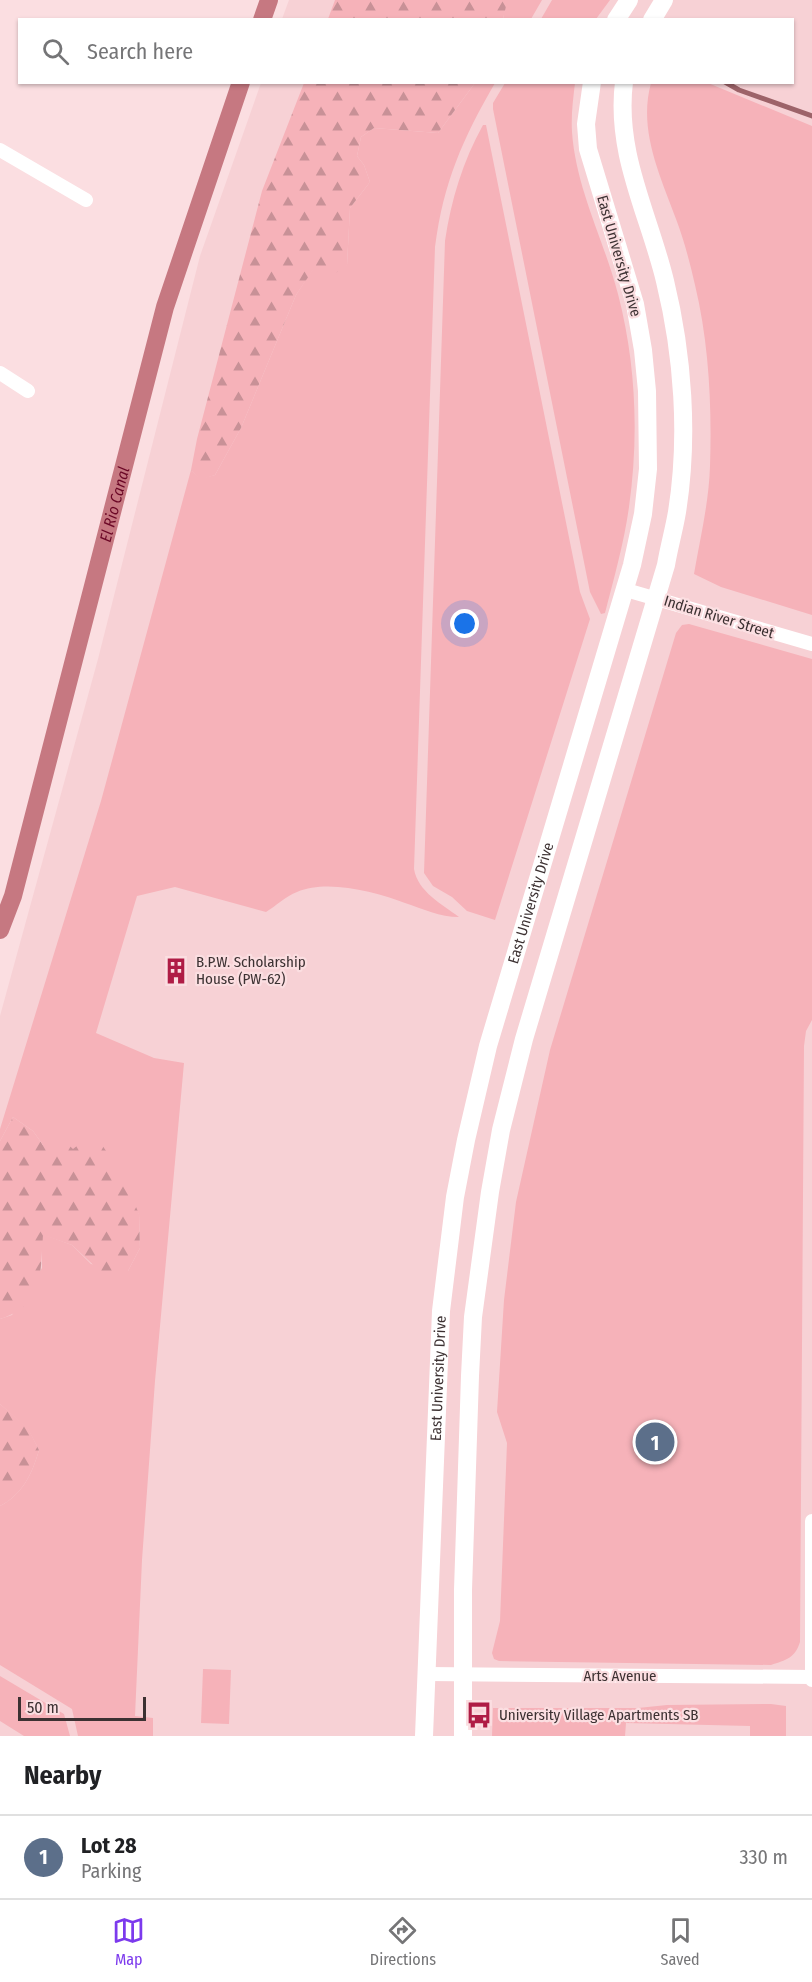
<!DOCTYPE html>
<html lang="en">
<head>
<meta charset="utf-8">
<style>
  :root { --surface:#fff; --page:#f2f2f2; --text:#202124; --muted:#757577; --line:#e0e0e0; --accent:#7c3aed }
  body { margin:0; font-family:"Fira Sans Condensed",sans-serif; background:var(--page); color:var(--text) }
  .scale { position:absolute; left:18px; bottom:15px; width:128px; box-sizing:border-box; padding-left:6px; border:3px solid #3c3132; border-top:0; font-size:16px; line-height:21px; white-space:nowrap; color:#3c3132; -webkit-text-stroke:4px #fbdee1; paint-order:stroke }
  .you { position:absolute; left:465px; top:624px; width:21px; height:21px; margin:-15px; border:4px solid #fff; border-radius:50%; background:#1a73e8; box-shadow:0 0 0 9px #1a73e833 }
  .badge { display:grid; place-items:center; width:39px; height:39px; border-radius:50%; background:var(--accent); color:#fff; font-size:20px; font-weight:700 }
  .pin { position:absolute; translate:-50% -50%; border:3px solid #fff; box-shadow:0 2px 6px #0006 }
  .list { margin:0; padding:0; list-style:none }
  h2 { display:flex; justify-content:space-between; align-items:center; height:78px; margin:0; padding:0 24px; font-size:26px }
  h2 small { font-size:20px; font-weight:400; color:var(--muted) }
  .list li { display:grid; grid-template-columns:39px 1fr auto; gap:18px; align-items:center; box-sizing:border-box; height:84px; padding:0 24px; border-top:2px solid var(--line) }
  .list b { display:block; font-size:22px; white-space:nowrap }
  .list p { margin:0; font-size:20px; white-space:nowrap; color:var(--muted) }
  .list em { font-size:20px; font-style:normal; color:var(--muted) }
  .icon { flex:none; width:33px; height:33px; fill:none; stroke:currentColor; stroke-width:2; stroke-linecap:round; stroke-linejoin:round }
  .map { position:relative; flex:none; width:812px; height:1736px; overflow:hidden }
  .search { position:absolute; background:var(--surface); box-shadow:0 2px 4px #0004; left:18px; right:18px; top:18px; height:66px; display:flex; align-items:center; gap:15px; box-sizing:border-box; padding:0 21px; border-radius:0px; color:var(--muted); font-size:22px }
  .sheet { height:162px; background:var(--surface) }
  nav { display:flex; justify-content:space-around; align-items:center; box-sizing:border-box; height:84px; border-top:2px solid var(--line); background:var(--surface); font-size:16px; color:var(--muted) }
  nav a { display:grid; justify-items:center; gap:3px }
  nav .on { color:var(--accent) }
  .map>svg:first-child { display:block }
  .built { fill:#f7d1d5 }
  .grass { fill:#f6b2b9 }
  .forest { fill:url(#forest-firs) }
  .lines { fill:none; stroke-linecap:round; stroke-linejoin:round }
  .stream { stroke:#9d6369; stroke-width:5 }
  .canal { stroke:#c67881; stroke-width:18 }
  .minor { stroke:#fff; stroke-width:14 }
  .tertiary { stroke:#fff; stroke-width:18 }
  .labels { text-anchor:middle; stroke-width:4.5; stroke-linejoin:round; paint-order:stroke }
  .street-label { font-size:15px; fill:#3c3132; stroke:#fbdee1 }
  .poi-label { font-size:15px; fill:#3c3132; stroke:#fbdee1; text-anchor:start }
  .water-label { font-size:16px; font-style:italic; fill:#6a0625; stroke:#fbdee1 }
</style>
</head>
<body>
<div class="map">
<svg width="812" height="1736" viewBox="0 0 812 1736">
  <defs>
    <pattern id="forest-firs" width="22" height="20" patternUnits="userSpaceOnUse" patternTransform="scale(1.5)"><rect width="22" height="20" fill="#f6b2b9"/><path d="M5 1l3.5 6h-7zM16 11l3.5 6h-7z" fill="#c89197"/></pattern>
  </defs>
  <rect width="100%" height="100%" fill="#fbdee1"/>
  <path class="built" d="M289,0H812V1736H0V1016L98,659L200,256L261,83L792,82V20L282,19Z"/>
  <path class="grass" d="M506,0H542L531,19L503,20Z
    M552,0H610L596,19H541Z
    M475,83H495C463,138 443,183 435,247L414,869C418,892 442,904 459,917C440,917 423,909 405,903C375,892 328,879 297,892C286,896 276,906 266,912L175,887L137,896L96,1033L154,1058L184,1063L155,1381L142,1560L135,1716L153,1718V1736H78L72,1709L0,1665V1506C23,1494 32,1474 39,1450L28,1429L0,1404V1319L12,1315L42,1268V1234L72,1245L91,1264L128,1271L140,1248L139,1214L72,1149L43,1145L33,1131L13,1117L0,1141V1129L101,801L191,470L200,479L215,475L241,428L296,295L313,269L347,265L350,208L370,182L364,165L357,156L361,137L374,128L438,133Z
    M505,83H575C573,99 571,116 572,132C576,189 604,240 618,294C636,363 639,436 629,507C624,543 614,578 605,613L601,614L590,592L493,109V103Z
    M651,83H708L812,126V615L721,587L694,574C700,539 709,502 710,466C712,406 709,343 695,285C690,263 684,240 676,219C660,175 638,130 651,83Z
    M483,125H486L580,592L590,619L495,920L467,911L452,897L433,886L424,873L445,241C451,200 463,161 483,125Z
    M689,624L812,659V1020L806,1031L804,1046L800,1642C795,1658 786,1660 771,1665L499,1661L494,1659L492,1653L500,1621L507,1443L497,1412L504,1300L516,1202L550,1050L676,633L682,625Z
    M203,1669L231,1670L229,1724L201,1723Z
    M0,1676L64,1714L70,1736H24L0,1721Z
    M771,1704L786,1706V1736H750V1726L626,1723L625,1736H492L493,1708H638L667,1705Z"/>
  <path class="forest" d="M335,0H506L507,2L503,19H328Z
    M304,83H475L438,133L374,128L361,137L357,156L364,165L370,182L350,208L347,265L333,275L313,270L296,295L241,428L215,475L200,480L191,470L197,439L262,191Z
    M13,1117L33,1131L43,1145L62,1139L73,1149L90,1136L100,1142L123,1176L139,1214L140,1248L128,1271L106,1277L72,1245L43,1235C40,1272 45,1305 0,1319V1141Z
    M0,1404L28,1428L39,1450C32,1474 23,1494 0,1506Z"/>
  <g class="lines">
    <path class="stream" d="M725,82L739,90L812,116"/>
    <g class="canal">
      <path d="M262,20L269,0"/>
      <path id="s1" d="M0,930L13,896L165,307L241,82"/>
    </g>
    <path class="minor" d="M0,150L86,200
      M0,373L28,391
      M626,590L812,644
      M812,1521V1680
      M427,1674L812,1677"/>
    <g class="tertiary">
      <path d="M616,20L629,0"/>
      <path d="M652,20L664,0"/>
      <path id="s2" d="M424,1736L441,1311L455,1197L466,1140L488,1046L632,565L643,514L648,469L647,391L643,350L635,304L588,149L586,124L592,82"/>
      <path d="M463,1736V1590L470,1376L473,1317L490,1192L501,1130L524,1039L666,565C669,547 674,530 677,512C689,437 683,355 665,281C649,214 615,154 624,82"/>
    </g>
  </g>
  <defs>
    <g id="building-bare" transform="scale(2.07)"><path d="M-4-6H4V6H1V3H-1V6H-4ZM-2.5-4.3h1.7v1.8h-1.7ZM.8-4.3h1.7v1.8H.8ZM-2.5-1h1.7V.8h-1.7ZM.8-1h1.7V.8H.8Z" fill="#af1c45" stroke="#fbdee1" stroke-width="2.5" paint-order="stroke"/></g>
    <g id="bus-bare" transform="scale(2.07)"><path d="M-5-6H5V4H4V6H2V4H-2V6H-4V4H-5ZM-3.5-4V0h7V-4ZM-3.5 1.2v1.5H-2V1.2ZM2 1.2v1.5H3.5V1.2Z" fill="#af1c45" stroke="#fbdee1" stroke-width="2.5" paint-order="stroke"/></g>
  </defs>
  <g fill-rule="evenodd">
    <use href="#building-bare" x="176" y="971"/>
    <use href="#bus-bare" x="479" y="1715"/>
  </g>
  <g class="labels">
    <g class="street-label">
      <text transform="translate(619 256) rotate(74)" y="5">East University Drive</text>
      <text transform="translate(719 617) rotate(17)" y="5">Indian River Street</text>
      <text dy="5" stroke="none"><textPath href="#s2" startOffset="844">East University Drive</textPath></text>
      <text dy="5" stroke="none"><textPath href="#s2" startOffset="358">East University Drive</textPath></text>
      <text x="620" y="1681">Arts Avenue</text>
    </g>
    <g class="poi-label">
      <text x="196" y="967">B.P.W. Scholarship<tspan x="196" dy="17">House (PW-62)</tspan></text>
      <text x="499" y="1720">University Village Apartments SB</text>
    </g>
    <g class="water-label">
      <text dy="6" stroke="none"><textPath href="#s1" startOffset="441">El Rio Canal</textPath></text>
    </g>
  </g>
</svg>
<div class="scale">50 m</div>
<div class="you"></div>
<div class="pin badge" style="left:655px;top:1442px;background:#5c6f8a">1</div>
<div class="search"><svg class="icon" aria-label="search" viewBox="0 0 24 24"><circle cx="10" cy="10" r="6"/><path d="M15 15l6 6"/></svg>Search here</div>
</div>
<section class="sheet">
<h2>Nearby<small></small></h2>
<ul class="list">
<li><span class="badge" style="background:#5c6f8a">1</span><div><b>Lot 28</b><p>Parking</p></div><em>330 m</em></li>
</ul>
</section>
<nav>
<a class="on"><svg class="icon" aria-label="map" viewBox="0 0 24 24"><path d="M3 6l6-2 6 2 6-2v14l-6 2-6-2-6 2zM9 4v14M15 6v14"/></svg>Map</a>
<a><svg class="icon" aria-label="directions" viewBox="0 0 24 24"><path d="M12 3l9 9-9 9-9-9zM9 14v-3h6M13 9l2 2-2 2"/></svg>Directions</a>
<a><svg class="icon" aria-label="saved" viewBox="0 0 24 24"><path d="M7 4h10v16l-5-4-5 4z"/></svg>Saved</a>
</nav>
</body>
</html>
